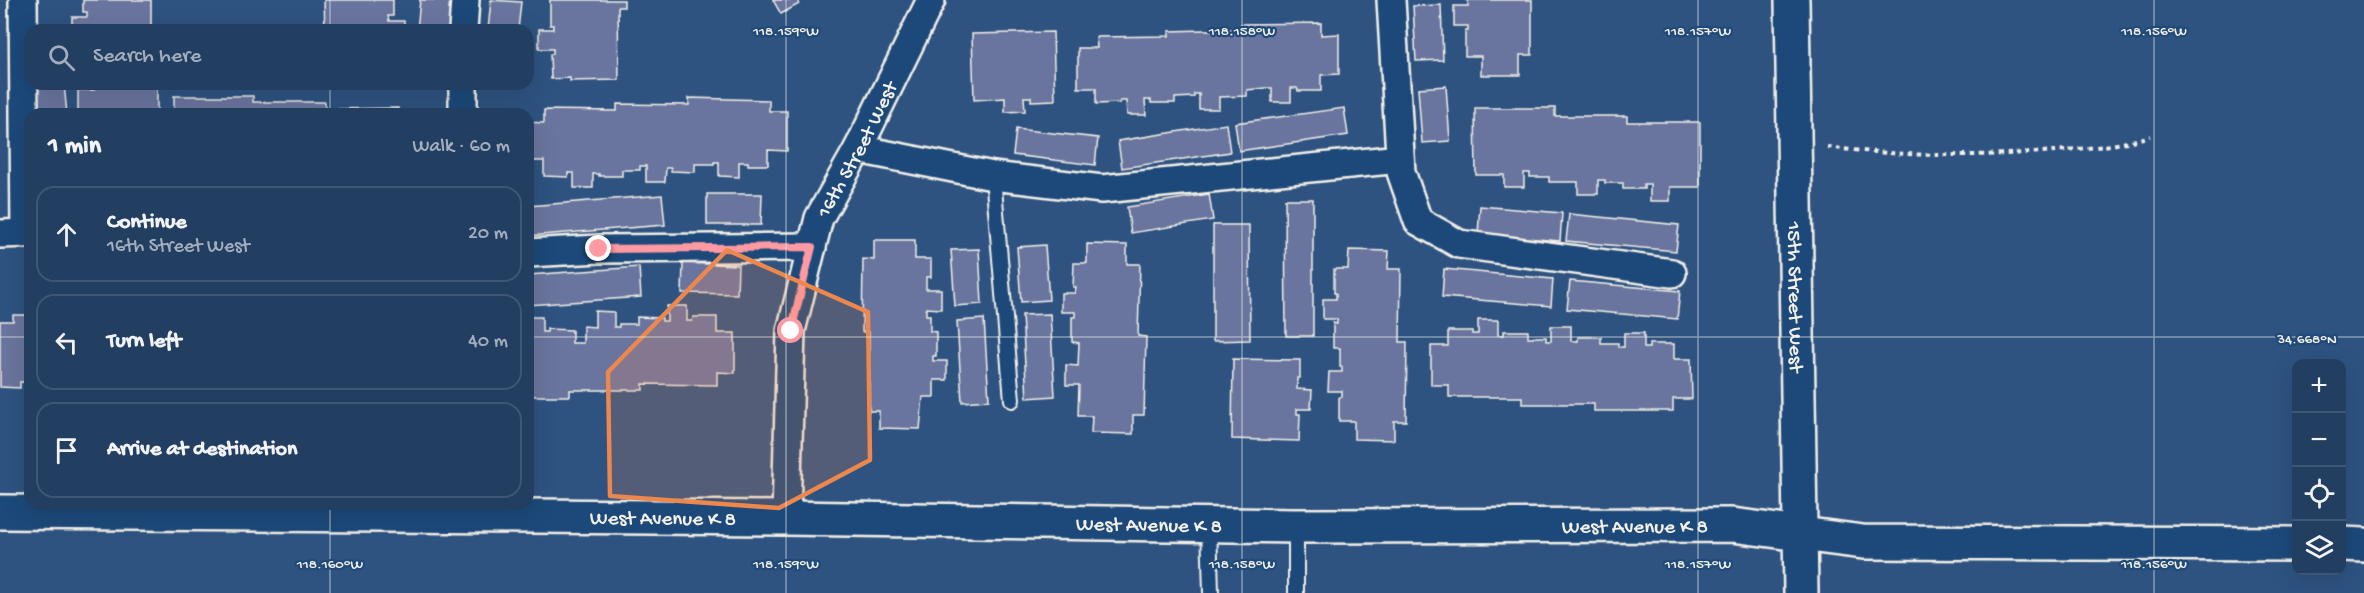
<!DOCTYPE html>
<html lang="en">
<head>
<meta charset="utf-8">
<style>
  :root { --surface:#223e61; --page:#2a4567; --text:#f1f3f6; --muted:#a2aebd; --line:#3f5776 }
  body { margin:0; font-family:"Gochi Hand",sans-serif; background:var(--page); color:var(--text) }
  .controls { position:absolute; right:18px; bottom:18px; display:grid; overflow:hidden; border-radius:12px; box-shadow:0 6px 24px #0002 }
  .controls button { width:54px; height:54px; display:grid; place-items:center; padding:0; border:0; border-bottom:2px solid var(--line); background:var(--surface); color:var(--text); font:30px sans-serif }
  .stop { position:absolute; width:18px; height:18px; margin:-14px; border:4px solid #ff9aa2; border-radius:50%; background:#fff }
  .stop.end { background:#ff9aa2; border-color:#fff; box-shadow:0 2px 6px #0008 }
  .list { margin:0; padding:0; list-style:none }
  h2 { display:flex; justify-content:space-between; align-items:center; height:78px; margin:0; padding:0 24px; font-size:26px }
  h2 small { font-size:20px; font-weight:400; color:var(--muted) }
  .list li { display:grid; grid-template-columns:39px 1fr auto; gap:18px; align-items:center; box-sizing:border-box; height:96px; margin:0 12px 12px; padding:0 12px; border:2px solid var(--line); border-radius:18px }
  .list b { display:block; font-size:22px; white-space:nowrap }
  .list p { margin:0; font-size:20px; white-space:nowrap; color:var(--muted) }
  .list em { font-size:20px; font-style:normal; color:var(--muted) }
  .icon { flex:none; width:33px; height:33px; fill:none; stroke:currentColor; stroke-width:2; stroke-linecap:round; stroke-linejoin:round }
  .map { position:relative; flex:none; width:2364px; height:593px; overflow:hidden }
  .search { position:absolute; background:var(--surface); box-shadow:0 6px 24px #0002; left:24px; top:24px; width:510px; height:66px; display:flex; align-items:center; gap:15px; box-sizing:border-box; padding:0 21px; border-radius:18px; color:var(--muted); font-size:22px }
  .panel { position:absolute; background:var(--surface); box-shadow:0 6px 24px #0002; left:24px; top:108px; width:510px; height:402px; border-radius:18px }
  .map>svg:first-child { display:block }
  .building { fill:#6b759f; stroke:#f4f1e8; stroke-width:1.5 }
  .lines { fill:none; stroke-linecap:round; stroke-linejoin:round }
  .service-casing { stroke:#f4f1e8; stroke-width:18 }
  .minor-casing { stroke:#f4f1e8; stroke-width:32 }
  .tertiary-casing { stroke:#f4f1e8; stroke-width:38 }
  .path { stroke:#f4f1e8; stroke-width:4; stroke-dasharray:4.5 4.5; stroke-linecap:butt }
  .service { stroke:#1f4a7a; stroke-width:14 }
  .minor { stroke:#1f4a7a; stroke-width:27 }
  .tertiary { stroke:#1f4a7a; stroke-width:33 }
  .route { stroke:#ff9aa2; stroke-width:8 }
  .marked { fill:#ec874e; fill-opacity:0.2; stroke:#ec874e; stroke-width:4.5; stroke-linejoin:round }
  .ticks { fill:none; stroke:#f4f1e8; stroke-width:1.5; stroke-opacity:0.45 }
  .labels { text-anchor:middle; stroke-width:4.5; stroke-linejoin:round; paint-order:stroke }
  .street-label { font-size:21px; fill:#f4f1e8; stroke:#1f4a7a }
  .ticks-label { font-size:15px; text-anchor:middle; fill:#f4f1e8; stroke:#1f4a7a; stroke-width:4.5; stroke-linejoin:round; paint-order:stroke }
</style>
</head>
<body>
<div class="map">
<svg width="2364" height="593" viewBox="0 0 2364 593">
  <rect width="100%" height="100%" fill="#2e5381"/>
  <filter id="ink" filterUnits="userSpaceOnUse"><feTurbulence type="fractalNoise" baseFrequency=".0167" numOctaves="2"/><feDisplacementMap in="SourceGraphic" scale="12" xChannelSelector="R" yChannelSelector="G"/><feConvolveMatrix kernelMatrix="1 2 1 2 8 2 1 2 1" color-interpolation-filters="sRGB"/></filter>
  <g filter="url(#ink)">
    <path class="building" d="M83,0H151V30H72V17H87V12H83Z
      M324,0H393V16H388L389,21H404V30H325Z
      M420,0H451L449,30H417Z
      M491,0L521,2L518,30H488Z
      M550,0H624V7H618L619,80L570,81V78L551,79L550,54H553V49H539V29H553V25H550Z
      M773,0H801L798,2L799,4L781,14Z
      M1532,0V55H1520V75H1481V56H1465V31H1468V26H1454V6H1468V1L1465,0Z
      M1441,5L1443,60L1416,61L1413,6Z
      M1321,23V35L1339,34V74L1321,75V91H1298L1297,88H1291V102H1272V88H1266L1247,90V96L1219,97V109H1199V94H1194V97L1175,98V103H1151V100H1145L1146,115H1127L1126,101H1120V103L1096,104V88H1078V48H1097L1096,37L1169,36V31L1241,29V24Z
      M1053,32L1055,100L1031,101V97H1024L1025,111L1005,112V98L974,100L972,34Z
      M33,84H64L67,114H36Z
      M90,84H157V114H94V111H78V90H94V85Z
      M1446,86L1450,141L1422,143L1418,88Z
      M174,96H253V102H325V109L398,108V114H174Z
      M689,98L769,100V111H787V151L768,150V165H748V162H739V177L719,176V162H714V164H695V172L671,171V168H666L665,182H646V166H640V170H622V176H599V174H593V188H574V173H568V177L544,176V161H528V122L544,123V110L617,111V104L689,105Z
      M1344,108L1348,135L1239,151L1235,123Z
      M1475,108H1555V116H1627V122H1700V187H1670V201H1650V184H1644V189H1623V183H1605V180H1598V194H1578V182H1549V177H1530V173H1524V187H1504V175H1476Z
      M1226,124L1230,152L1122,168L1118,141Z
      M1016,129L1098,138L1095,165L1013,155Z
      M707,194H762L761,225H707Z
      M1209,194L1213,220L1131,233L1127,207Z
      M662,195L665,225L528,236V206Z
      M1285,199H1313V336H1286Z
      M1480,206L1562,213L1560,241L1478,234Z
      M1569,214L1679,225L1676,251L1566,241Z
      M1213,225H1249L1250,340L1213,341Z
      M874,240H915V259H931V277H926V289H941V309L926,308V315H930V331L936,332V356H933V361H947V380H934V397H923L920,429L879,428V411H869V332H862L863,259L874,260Z
      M1087,244L1127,245V264H1140L1138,336L1146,337L1144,415H1133V434L1091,433L1092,416H1078L1079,385H1066V365L1078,366L1079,343L1072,342V317H1075V312H1061V293H1075L1076,287H1073L1074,263H1087Z
      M1045,245L1049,300L1021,302L1017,247Z
      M979,249L982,304L955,306L951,250Z
      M1349,250L1389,251L1388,269H1401L1400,342H1407L1406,421H1394V440L1354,439V421H1339V397H1342V391H1328L1329,372H1342V367H1340V348H1333V323L1337,324V319H1323V299H1336V293H1334V269H1348Z
      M683,263L738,265L737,294L682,293Z
      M639,267L641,297L528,305V275Z
      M1444,269L1553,279L1551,306L1442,297Z
      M1570,281L1680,291L1677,319L1567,309Z
      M667,306H687V321H692L693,317H717V333H735V373L717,372V385L643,384V390H570V396H528V317H542V332H547V329L572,330V343H583V326L595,327V311L614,312V327H619V324H637V317L662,318V321H667Z
      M1050,314L1055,396L1027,398L1022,315Z
      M13,315H30V382H20V388L0,387V321H13Z
      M984,319L989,400L962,402L957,321Z
      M1478,320H1498V335H1504V331H1528V337H1546V341H1551V326H1571V341H1578V337H1601V343H1618V347H1624V333H1644V348H1649V344H1674V359H1691L1692,399H1673V411H1594V404H1522V397H1449V385H1431V346H1448V331H1472V334H1478Z
      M1233,359L1300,360V378H1297V389L1312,390L1311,409H1297V414H1300L1299,441L1232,439Z"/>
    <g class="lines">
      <g class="service-casing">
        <path id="service" d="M993,176L1012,400
          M1209,524L1211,593
          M1296,593V526"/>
      </g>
      <g class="minor-casing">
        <g id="minor">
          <path d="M23,0L25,234"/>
          <path d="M1391,0L1401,172L1418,221L1459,244L1672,273"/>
          <path d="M463,30L465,0"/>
          <path d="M463,114V84"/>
          <path d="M858,149L993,176L1102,189L1400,159"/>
          <path d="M0,234L30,233"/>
          <path d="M528,253L599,249L812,247"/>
          <path id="s1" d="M786,518L791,331L819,218L858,149L931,0"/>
        </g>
      </g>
      <g class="tertiary-casing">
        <g id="tertiary">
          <path id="s2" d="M1792,0L1801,593"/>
          <path id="s3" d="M0,512L786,518L1296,526L1732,525L1863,542L2296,544"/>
          <path d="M2342,544L2364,545"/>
        </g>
      </g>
      <path class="path" d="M1827,147C1903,157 1980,157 2055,151C2088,148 2118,146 2150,136"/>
      <use href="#service" class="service"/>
      <use href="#minor" class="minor"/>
      <use href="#tertiary" class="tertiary"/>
    </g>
  </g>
  <g class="lines" filter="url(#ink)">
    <path class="route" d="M599,249L812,247L791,331"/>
  </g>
  <path class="marked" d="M727,250L868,312L870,460L779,508L610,496L608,372Z"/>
  <path class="ticks" d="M330,0V30M786,0V593M1242,0V593M1698,0V593M2154,0V593M330,84V114M0,337H30M528,337H2364M330,504V593"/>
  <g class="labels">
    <g class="street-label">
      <text dy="7" stroke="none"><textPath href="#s1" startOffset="382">16th Street West</textPath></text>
      <text dy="7" stroke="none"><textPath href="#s2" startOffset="297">15th Street West</textPath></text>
      <text dy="7" stroke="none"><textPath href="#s3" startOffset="663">West Avenue K 8</textPath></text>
      <text dy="7" stroke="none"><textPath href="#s3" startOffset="1149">West Avenue K 8</textPath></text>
      <text dy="7" stroke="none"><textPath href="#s3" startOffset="1635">West Avenue K 8</textPath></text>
    </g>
  </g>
  <g class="ticks-label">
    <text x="786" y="35">118.159°W</text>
    <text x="1242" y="35">118.158°W</text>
    <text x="1698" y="35">118.157°W</text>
    <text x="2154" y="35">118.156°W</text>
    <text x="2307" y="343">34.668°N</text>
    <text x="330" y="568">118.160°W</text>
    <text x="786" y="568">118.159°W</text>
    <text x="1242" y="568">118.158°W</text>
    <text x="1698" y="568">118.157°W</text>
    <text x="2154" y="568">118.156°W</text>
  </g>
</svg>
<div class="controls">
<button>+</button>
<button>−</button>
<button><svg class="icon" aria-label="locate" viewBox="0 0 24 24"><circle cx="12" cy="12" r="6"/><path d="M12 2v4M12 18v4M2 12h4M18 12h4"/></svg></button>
<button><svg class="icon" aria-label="layers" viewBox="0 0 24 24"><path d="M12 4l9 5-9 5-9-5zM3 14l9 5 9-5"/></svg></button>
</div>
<div class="stop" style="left:791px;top:331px"></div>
<div class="stop end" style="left:599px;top:249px"></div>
<div class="search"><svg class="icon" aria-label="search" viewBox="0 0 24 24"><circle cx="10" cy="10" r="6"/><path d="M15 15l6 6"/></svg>Search here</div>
<section class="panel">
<h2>1 min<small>Walk · 60 m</small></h2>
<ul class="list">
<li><svg class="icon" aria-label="ahead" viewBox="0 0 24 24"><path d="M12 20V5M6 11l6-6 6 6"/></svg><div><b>Continue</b><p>16th Street West</p></div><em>20 m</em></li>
<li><svg class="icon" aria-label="left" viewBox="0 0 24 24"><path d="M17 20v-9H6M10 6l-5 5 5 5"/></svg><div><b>Turn left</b></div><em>40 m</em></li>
<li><svg class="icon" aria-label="arrive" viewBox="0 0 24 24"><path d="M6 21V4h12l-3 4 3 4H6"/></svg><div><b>Arrive at destination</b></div></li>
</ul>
</section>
</div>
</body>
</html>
